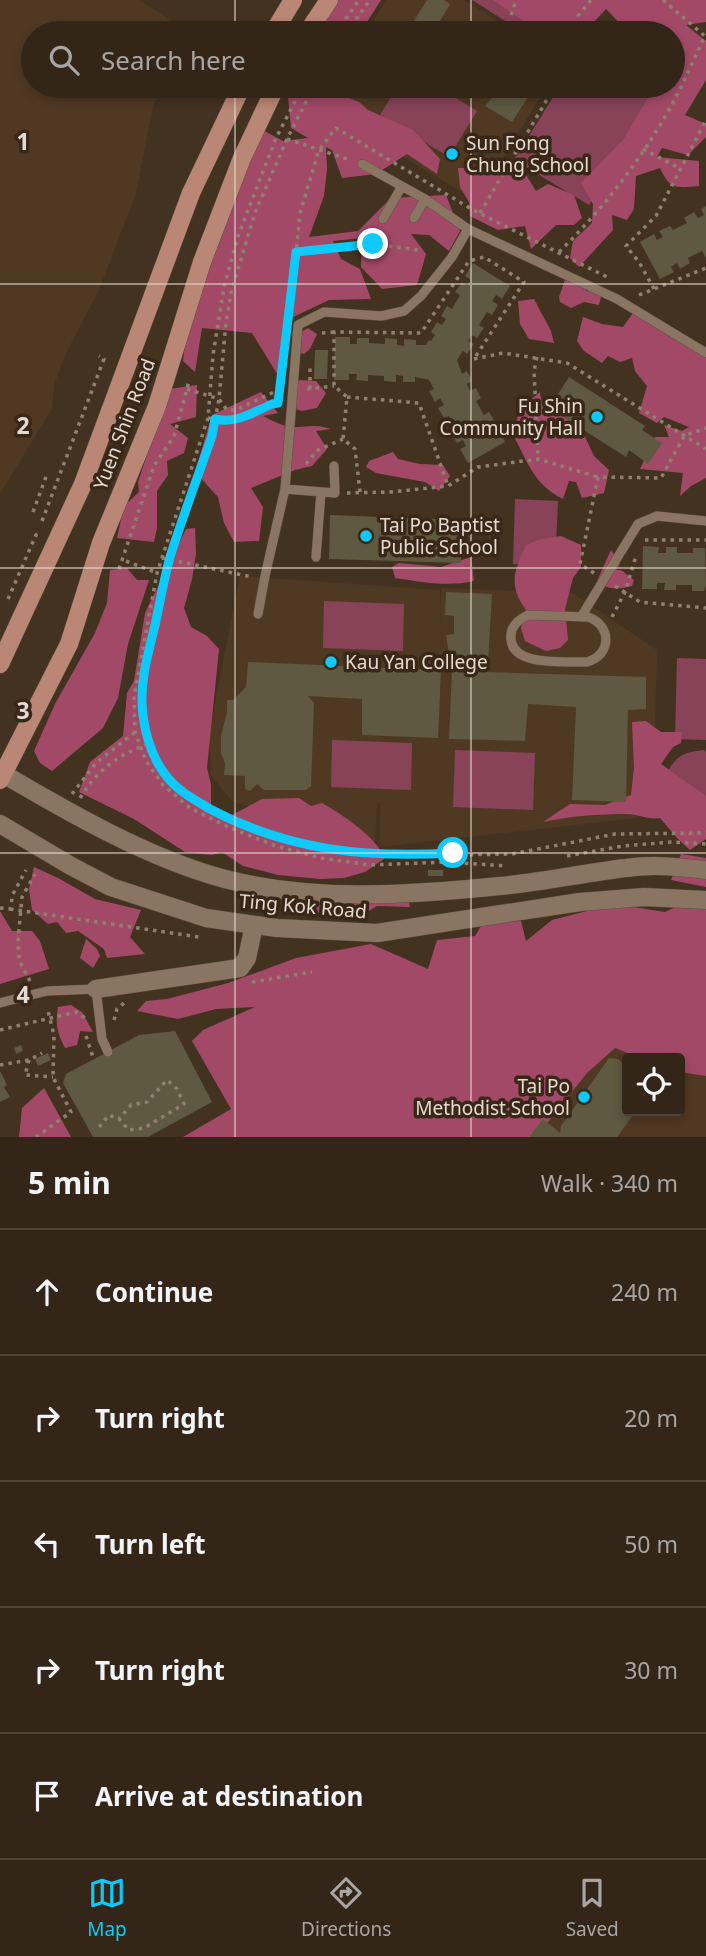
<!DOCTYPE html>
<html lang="en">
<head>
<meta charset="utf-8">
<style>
  :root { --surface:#332618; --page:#3b2e21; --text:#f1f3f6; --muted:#a9a5a2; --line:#4e4337; --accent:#0dcafa }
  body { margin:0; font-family:"Noto Sans",sans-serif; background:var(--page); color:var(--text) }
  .controls { position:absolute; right:21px; bottom:21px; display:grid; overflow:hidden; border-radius:7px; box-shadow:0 4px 10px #0003 }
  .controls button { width:63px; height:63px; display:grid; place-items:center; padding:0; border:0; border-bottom:2px solid var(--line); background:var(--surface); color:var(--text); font:35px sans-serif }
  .stop { position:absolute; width:21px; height:21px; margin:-16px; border:5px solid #0dcafa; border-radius:50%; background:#fff }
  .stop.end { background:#0dcafa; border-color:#fff; box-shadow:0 2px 7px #0008 }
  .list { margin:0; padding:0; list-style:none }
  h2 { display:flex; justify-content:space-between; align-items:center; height:91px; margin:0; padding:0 28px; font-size:30px }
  h2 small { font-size:23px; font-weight:400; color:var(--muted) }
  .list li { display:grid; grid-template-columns:46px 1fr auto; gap:21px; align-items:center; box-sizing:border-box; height:126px; padding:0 28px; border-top:2px solid var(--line) }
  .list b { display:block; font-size:26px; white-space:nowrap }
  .list em { font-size:23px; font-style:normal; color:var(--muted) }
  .icon { flex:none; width:38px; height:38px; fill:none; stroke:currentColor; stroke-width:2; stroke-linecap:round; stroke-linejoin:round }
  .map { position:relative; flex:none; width:706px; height:1137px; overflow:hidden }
  .search { position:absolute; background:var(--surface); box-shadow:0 4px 10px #0003; left:21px; right:21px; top:21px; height:77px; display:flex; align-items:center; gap:18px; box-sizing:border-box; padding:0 24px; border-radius:38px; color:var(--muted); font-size:26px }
  .sheet { height:721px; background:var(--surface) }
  nav { display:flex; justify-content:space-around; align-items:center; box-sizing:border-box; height:98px; border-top:2px solid var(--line); background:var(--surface); font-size:19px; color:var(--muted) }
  nav a { display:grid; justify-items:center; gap:4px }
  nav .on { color:var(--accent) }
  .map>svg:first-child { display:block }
  .built { fill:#503923; fill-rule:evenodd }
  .green { fill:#884359 }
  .forest { fill:#a34968 }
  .building { fill:#5e5940 }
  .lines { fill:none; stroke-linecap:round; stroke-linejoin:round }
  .service-casing { stroke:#5e4f40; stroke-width:10 }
  .minor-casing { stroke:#5e4f40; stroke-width:19 }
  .secondary-casing { stroke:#5e4f40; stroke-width:19 }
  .primary-casing { stroke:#5e4f40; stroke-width:19 }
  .path { stroke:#8f8172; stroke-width:3.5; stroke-dasharray:3.5 5; stroke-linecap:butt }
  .service { stroke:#897562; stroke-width:9 }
  .minor { stroke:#897562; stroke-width:18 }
  .secondary { stroke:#897562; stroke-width:18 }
  .primary { stroke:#ba8675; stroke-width:18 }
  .route { stroke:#0dcafa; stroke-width:9 }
  .grid { fill:none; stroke:#e5dacf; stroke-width:2; stroke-opacity:0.55 }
  .poi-dot { fill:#0dcafa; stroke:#392817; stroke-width:2.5 }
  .labels { text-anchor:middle; stroke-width:7; stroke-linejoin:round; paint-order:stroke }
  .poi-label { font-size:19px; fill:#e5dacf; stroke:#392817; text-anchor:start }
  .street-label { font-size:19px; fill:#e5dacf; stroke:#392817 }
  .grid-label { font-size:23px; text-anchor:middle; font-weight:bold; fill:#e5dacf; stroke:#392817; stroke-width:7; stroke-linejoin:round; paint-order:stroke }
</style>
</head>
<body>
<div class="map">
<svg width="706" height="1137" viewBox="0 0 706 1137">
  <rect width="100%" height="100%" fill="#443220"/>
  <path class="built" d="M0,0H139L191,33H33V86H166L153,105L136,193L99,290L65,355L54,385L52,408L0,494Z
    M387,0H464L517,33H365Z
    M333,86H547L477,201L321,107Z
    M240,576L440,590V630L441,588L572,593L657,650L653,800L636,818L380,847V803H377L375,844L232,801L211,776L209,734Z
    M620,1048L648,1049L706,1065V1137H511L578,1055ZM627,1058H680V1111H627Z"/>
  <path class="green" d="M472,0H579L549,33H524Z
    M398,86H436L477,111L449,157L380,115Z
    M560,86H664L589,205L514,160Z
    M515,499L558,501L555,566L513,564Z
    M324,601L404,604L403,651L323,648Z
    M677,658L706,659V740L675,739Z
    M332,740L412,743L411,790L331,787Z
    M455,750L535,753L533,810L453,807Z
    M704,750L706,752V811L666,776C674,757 683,752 704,750Z"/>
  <path class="forest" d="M322,0H381L360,33H316Z
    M493,0H706V22L686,25L706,41V80L685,115L706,124V137L688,155L662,148L657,157L699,161V186C676,188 670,190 660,168L636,176L634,209L627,220L612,215L613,230L579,267L570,258L573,241L592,223L593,204L581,183L623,140L655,86H673V33H629L606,9L584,33H542Z
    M287,86H329L334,92L359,102L368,110L413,130L440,159L437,174L407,154L376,174L342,178L332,150L326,147L327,169L324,196L309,237L358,231L391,198L446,195L460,231L449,251L429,235L411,234L426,254L417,285L382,289L361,267L362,238L333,241L341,259L360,269L371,299L329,300L289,319L282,382L252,333L202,328L195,372L183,361L188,321L257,127L283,141L308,138L291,128Z
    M373,86H411V92L368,91Z
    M458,168H469L487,173L523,170L536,191L548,184L574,195L582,218L574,225H556L531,249L525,226L498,230L470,216L469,202L460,187Z
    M582,278L586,291L603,288L599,305L584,302L571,308L560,302L559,297L565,280Z
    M534,299L551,331L554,343L529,339L520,324L518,301Z
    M635,310L706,347V478L691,486L680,496L683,473L640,469L655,437H669L664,425L682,431L689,427L664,417L657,423L639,413L647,386L635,371L632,358L620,362L608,356L602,363L584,351L577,341L583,317L602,324L623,327Z
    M308,328L317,334L310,349L304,354L292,350V337Z
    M299,380L316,381L326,393L317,408L302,411L288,407L287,398Z
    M197,385L196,417L170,424L188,438L184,453L167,461L168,475L157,491V528L154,542L117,538L124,506L139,492L138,482L169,389Z
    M261,392L278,413L263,416C273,421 285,428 297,427C314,427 312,424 331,429L316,431L327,449L312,466L295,470L251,488L263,507L259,541L234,542L224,523L218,497L195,472L212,415Z
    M540,392L544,416L560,410L578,422L594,456L609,470L604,493L582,498L576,482L569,481L563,499C533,484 528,462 512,433L521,408Z
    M393,452L398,459L420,464L443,465L450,476L439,491L425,482L376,473L366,467L369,461Z
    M195,528L196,554L192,579L184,608L191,627L207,636L219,649L207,768L211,784V805L232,815L262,799L299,798L311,806L322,803C339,812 381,840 384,859L365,872L344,878L320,879L278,875L243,866L222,852L212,855L185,852L134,819L79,792L90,762L123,736L127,693L134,681L145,613L186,529Z
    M561,536L581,545V567L573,578L565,609L568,640L560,648L546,651L525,641L521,628L526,610C508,585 514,571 526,545L541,539Z
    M611,550L620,564L616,570H621L634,580L632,586C618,589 609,591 597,581Z
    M471,557L474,581C447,587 422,582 395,578L392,567L399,563L441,567Z
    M127,568L137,580H149L128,644L118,698L103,728L52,771L40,763L34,751L55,704L95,633L107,603L110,570Z
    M646,721L661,732H682L681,743L673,747L661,764L706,796V839L690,850L677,838L660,818C647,820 639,814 627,814C599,814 570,816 543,822L570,804L605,805L631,795L634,768L632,722Z
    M681,854L706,858V887L671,880Z
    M34,867L58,878L95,899L141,910L130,937L145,954L107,958L104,949L78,931L66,933L57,922L48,924L32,910L29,889Z
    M271,880V904L260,907L247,904V888Z
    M336,886L339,904L334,913L296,914L291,898Z
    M347,890L409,902L410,907L377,906L369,911L365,905H346Z
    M614,904L665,912L682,904L706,907V1076L680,1072V1058H640L615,1048L587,1073L536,1137H183L231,1109L192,1041L203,1030L255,1007L216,1009L178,1019L137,1011L146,1001L167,999L228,983L296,958L371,944L428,969L437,940L475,936L483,923L521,921L526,941L552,920Z
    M0,911L12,931H32L40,941L49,969L0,984Z
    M86,939L97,949L100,956L93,968L80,958Z
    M71,1005L82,1012L93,1032L80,1031L77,1045L65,1048C57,1032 55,1024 58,1007Z
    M44,1088L71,1137H19L22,1108Z"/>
  <path class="building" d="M427,0H444L450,4L433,33H406Z
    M473,86H490L485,93Z
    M495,86H535L512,122L485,106L500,88Z
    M706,206V258L702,251L688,258L690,263L680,269L677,263L671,267L674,272L660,279L640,242L654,234L657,240L663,237L659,231L670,226L673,230L687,223L684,218L694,212L698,218L704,215L701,209Z
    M473,263L510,286L502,299L496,295L492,301L498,305L492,315L487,312L479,325L484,328L477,338L472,335L468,341L474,344L467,354L463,351L457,360L462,374L467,371L472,381L467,384L470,391L476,388L481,398L476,401L484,415L489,412L495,422L489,425L492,432L498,429L505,442L468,463L460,449L466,446L463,440L457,443L451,433L456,430L449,416L444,418L438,408L444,405L440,398L435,402L429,391L434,389L429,380L415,377V382H403V376L396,375V382L384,381V376L368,375V381L356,380L357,374H349V380H334L335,337H350V344H357V338H369V343L385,344V338L397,339V345L404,346V339L416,340V345H426L429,340L431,341L435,335L431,332L437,322L442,325L446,319L441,316L447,306L452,309L460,295L455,292L462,282L467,286L471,280L465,276Z
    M315,350H328L327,379H314Z
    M569,377L645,426L642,430L662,443L648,464L629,450L626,457L549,408Z
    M330,515L462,520L461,563L329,559Z
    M643,546L659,547L658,553H666V547H677V553H693V548H705L706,585L704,591H692V585H676V590H664L665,583H657V589H642Z
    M446,592L492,594L488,662L450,659L446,635L454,634V616L445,615Z
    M248,662L441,670L438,738L362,735V699L308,696L314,703L311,786L306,790H264L257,784L250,791L245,789V776L224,775L225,763L221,753V736L227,712V700H233L246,687Z
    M452,671L646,677V709L628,710L626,802L572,800L576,707L528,704L525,741L449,739Z
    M428,870H443V876H428Z
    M175,1031L212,1102L148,1137H93L63,1083L66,1074L139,1035Z
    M21,1045L23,1051L16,1054L14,1048Z
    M48,1053L51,1060L38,1066L35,1059Z
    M609,1058L618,1059L627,1066V1111H636L617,1137H529L543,1119L560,1133L561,1126Z
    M0,1071L7,1085L4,1087L10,1097L0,1102Z"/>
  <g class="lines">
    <g class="service-casing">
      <path id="service" d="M362,164L425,199L468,229
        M414,218L425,199
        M383,219L402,186
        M285,489L335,493L334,466
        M316,557L321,492
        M258,614L265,576L285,489L298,325L324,312L381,316L404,311L421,296L452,257L468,229L617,299L706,353
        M528,615L588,617C612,625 612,655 587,662C566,661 508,668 511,635C511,625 520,619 528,615Z
        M581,617L638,524L657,516L706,521
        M0,1003L47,991L96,989L102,1039L108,1052"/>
    </g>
    <g class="minor-casing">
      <path id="minor" d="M96,989L240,968L247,958L254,925"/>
    </g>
    <g class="secondary-casing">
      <path id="secondary" d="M0,772C68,812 149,859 225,879C315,902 409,895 500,886C543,882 584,873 626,868C653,864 680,867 706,870
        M0,824L71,866L111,887L206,918L277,928L377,933L580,902L644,897L706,900"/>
    </g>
    <g class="primary-casing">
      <path id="primary" d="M273,33L293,0
        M307,33L329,0
        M0,664L83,484L191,193L242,86
        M0,780L69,644L101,543L157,406L202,262L242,158L276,86"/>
    </g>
    <path class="path" d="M663,0L706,37
      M511,15L516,0
      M336,33L359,0
      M346,33L370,0
      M581,33L578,16L591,0
      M303,86L276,138L238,236L224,287L213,355L208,418L157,573L134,697L135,732L146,761L163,785L190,808L228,827L276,846L321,858L370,865L447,862L507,866
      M314,86L287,139L350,160
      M287,139L255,213L232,289L226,322L219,399L212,436L170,558L143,673L142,703L145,729L154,756L165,774L190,797L258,831L336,851L360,854L398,856L512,854L615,834L706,833
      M643,149L681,169
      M480,213L555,86
      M296,252L374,244L418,250
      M559,252C601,211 637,165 666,115C681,90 692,62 705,36
      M654,289L639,262L626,246L656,216L706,120
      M639,295L706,268
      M290,315L300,213L319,150L336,128L473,210L611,279
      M322,333L334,332
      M537,357L534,371L538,459
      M474,359L503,353L567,363L706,449
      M187,389L219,399L227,410H236L274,392H279
      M307,389L334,386
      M310,389V366
      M347,397L419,403L448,486
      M208,418C216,419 223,422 231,421C248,418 262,404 279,403
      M306,464L318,450L343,439
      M360,492L355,449L343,439L347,397L334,386V332L421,333L469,261L484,257L524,282L474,359
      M347,493L391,492L448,486L478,467L538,459L598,477
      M33,512L47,474
      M42,521L104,359L99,356
      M645,540H706
      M162,558L252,577
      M126,561L157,573
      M119,569L154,466L174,436L189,381
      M594,573L580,564L598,477L661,478L684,436L706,428
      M615,586L640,602L706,608
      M8,599L36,535L42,533
      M612,617L625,592L636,556
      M72,794L96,763L135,732
      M80,798C99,768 117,756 150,743
      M567,856L623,846L671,842L706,844
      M0,908L10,909L13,894L26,870
      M10,909L199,937
      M30,981L19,960L18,941L22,897L35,874
      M252,982L312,972
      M114,1020L117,1009L124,1003
      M0,1030L76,1012L85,1018
      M86,1036L93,1057
      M29,1060L25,1075L53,1077
      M0,1065L29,1060L42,1053
      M99,1127L109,1115L119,1119L129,1130L144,1128L184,1104L177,1089L167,1080L147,1102L131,1105L119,1119
      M36,1137L71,1112L53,1077L54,1035L48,1011"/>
    <use href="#service" class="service"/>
    <use href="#minor" class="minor"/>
    <use href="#secondary" class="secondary"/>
    <use href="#primary" class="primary"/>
  </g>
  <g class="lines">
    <path class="route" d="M373,244L296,252L278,403L272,404C254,412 236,424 215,419L212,436C198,476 183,516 170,557C164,579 160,602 155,625C149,651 141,676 142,703C143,727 150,754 164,773C176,790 193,799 210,809C289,851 366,858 453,853"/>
  </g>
  <path class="grid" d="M235,0V33M471,0V33M235,86V1137M471,86V1137M0,284H706M0,568H706M0,853H706"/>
  <g class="poi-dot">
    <circle cx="452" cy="154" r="7"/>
    <circle cx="597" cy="417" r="7"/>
    <circle cx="366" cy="536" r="7"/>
    <circle cx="331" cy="662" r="7"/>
    <circle cx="584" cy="1097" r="7"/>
  </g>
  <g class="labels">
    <g class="poi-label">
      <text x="466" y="150">Sun Fong<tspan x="466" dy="22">Chung School</tspan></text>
      <text x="583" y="413" text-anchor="end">Fu Shin<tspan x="583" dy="22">Community Hall</tspan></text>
      <text x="380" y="532">Tai Po Baptist<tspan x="380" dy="22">Public School</tspan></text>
      <text x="345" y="669">Kau Yan College</text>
      <text x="570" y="1093" text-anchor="end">Tai Po<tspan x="570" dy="22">Methodist School</tspan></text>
    </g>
    <g class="street-label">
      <text transform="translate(124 424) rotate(-69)" y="7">Yuen Shin Road</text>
      <text transform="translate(303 906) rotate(5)" y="7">Ting Kok Road</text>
    </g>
  </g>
  <g class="grid-label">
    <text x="23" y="150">1</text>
    <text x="23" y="434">2</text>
    <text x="23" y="719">3</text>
    <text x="23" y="1003">4</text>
  </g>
</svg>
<div class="controls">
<button><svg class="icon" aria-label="locate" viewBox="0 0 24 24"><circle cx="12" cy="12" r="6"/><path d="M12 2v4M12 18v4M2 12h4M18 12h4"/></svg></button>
</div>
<div class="stop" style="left:453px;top:853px"></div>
<div class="stop end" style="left:373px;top:244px"></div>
<div class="search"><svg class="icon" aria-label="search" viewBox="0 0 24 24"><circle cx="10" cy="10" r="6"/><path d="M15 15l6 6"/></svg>Search here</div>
</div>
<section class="sheet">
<h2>5 min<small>Walk · 340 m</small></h2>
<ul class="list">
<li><svg class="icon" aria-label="ahead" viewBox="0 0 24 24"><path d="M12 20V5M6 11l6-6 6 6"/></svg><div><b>Continue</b></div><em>240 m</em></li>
<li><svg class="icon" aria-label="right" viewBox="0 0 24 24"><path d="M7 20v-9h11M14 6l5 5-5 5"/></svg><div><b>Turn right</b></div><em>20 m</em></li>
<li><svg class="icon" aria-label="left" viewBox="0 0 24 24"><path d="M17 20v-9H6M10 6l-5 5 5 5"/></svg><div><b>Turn left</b></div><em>50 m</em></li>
<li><svg class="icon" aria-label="right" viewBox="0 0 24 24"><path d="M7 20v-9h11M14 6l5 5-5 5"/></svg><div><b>Turn right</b></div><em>30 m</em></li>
<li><svg class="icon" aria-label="arrive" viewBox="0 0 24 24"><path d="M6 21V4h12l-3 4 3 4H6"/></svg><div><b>Arrive at destination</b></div></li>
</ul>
</section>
<nav>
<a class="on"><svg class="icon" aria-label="map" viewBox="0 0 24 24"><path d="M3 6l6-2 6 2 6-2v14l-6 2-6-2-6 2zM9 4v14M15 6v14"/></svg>Map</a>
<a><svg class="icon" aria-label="directions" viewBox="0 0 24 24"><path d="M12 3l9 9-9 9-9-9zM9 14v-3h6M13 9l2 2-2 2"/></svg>Directions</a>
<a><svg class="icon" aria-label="saved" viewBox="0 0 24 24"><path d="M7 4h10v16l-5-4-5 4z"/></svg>Saved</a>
</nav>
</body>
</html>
